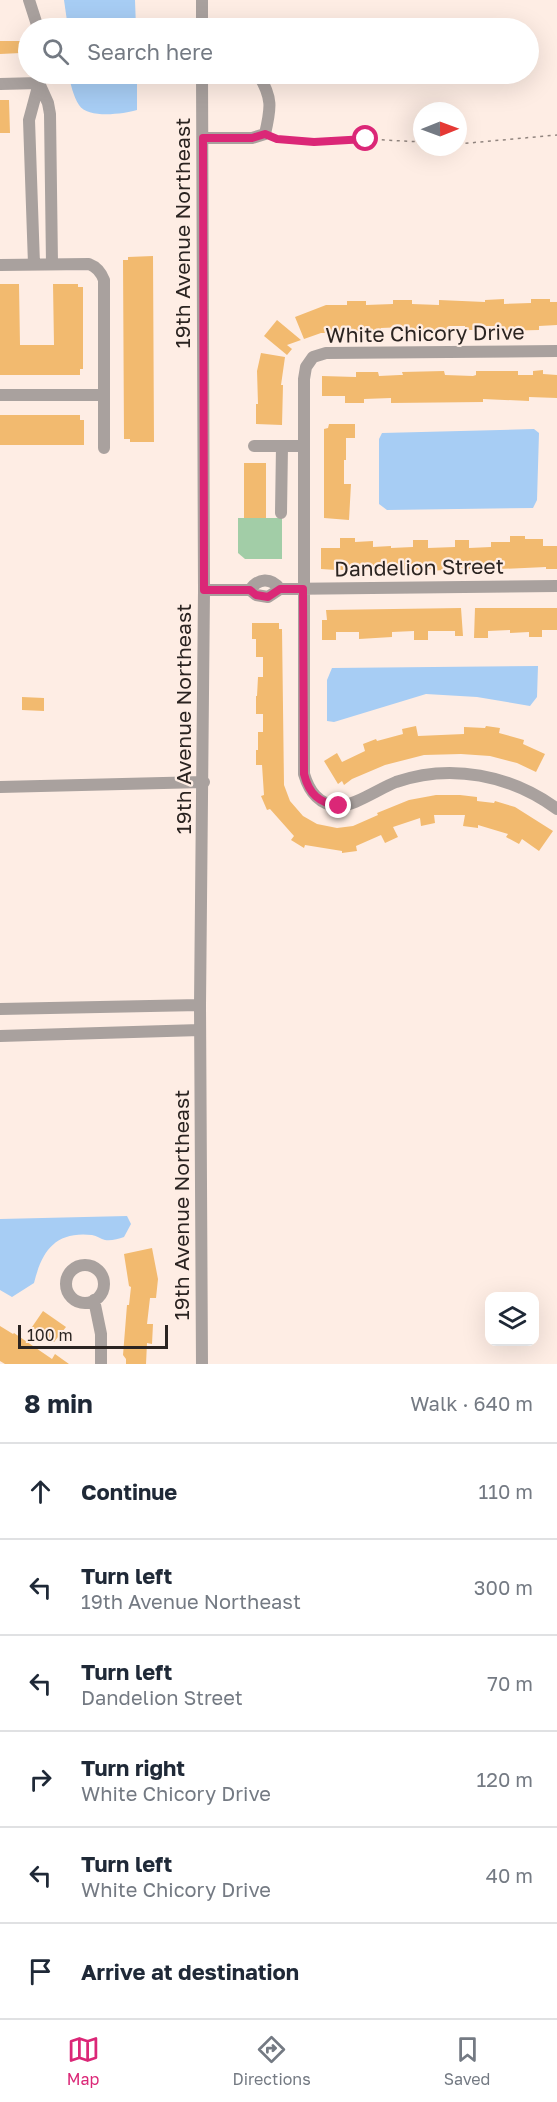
<!DOCTYPE html>
<html lang="en">
<head>
<meta charset="utf-8">
<style>
  :root { --surface:#fff; --page:#f2f2f3; --text:#1f2937; --muted:#747a83; --line:#e0e1e3; --accent:#db2777 }
  body { margin:0; font-family:"Golos Text",sans-serif; background:var(--page); color:var(--text) }
  .controls { position:absolute; right:18px; bottom:18px; display:grid; overflow:hidden; border-radius:12px; box-shadow:0 6px 24px #0002 }
  .controls button { width:54px; height:54px; display:grid; place-items:center; padding:0; border:0; border-bottom:2px solid var(--line); background:var(--surface); color:var(--text); font:30px sans-serif }
  .compass { position:absolute; left:413px; top:102px; width:54px; height:54px; border-radius:50%; background:var(--surface); box-shadow:0 6px 24px #0002; rotate:89deg }
  .scale { position:absolute; left:18px; bottom:15px; width:150px; box-sizing:border-box; padding-left:6px; border:3px solid #2b2421; border-top:0; font-size:16px; line-height:21px; white-space:nowrap; color:#2b2421; -webkit-text-stroke:4px #feede4; paint-order:stroke }
  .stop { position:absolute; width:18px; height:18px; margin:-14px; border:4px solid #db2777; border-radius:50%; background:#fff }
  .stop.end { background:#db2777; border-color:#fff; box-shadow:0 2px 6px #0008 }
  .list { margin:0; padding:0; list-style:none }
  h2 { display:flex; justify-content:space-between; align-items:center; height:78px; margin:0; padding:0 24px; font-size:26px }
  h2 small { font-size:20px; font-weight:400; color:var(--muted) }
  .list li { display:grid; grid-template-columns:39px 1fr auto; gap:18px; align-items:center; box-sizing:border-box; height:96px; padding:0 24px; border-top:2px solid var(--line) }
  .list b { display:block; font-size:22px; white-space:nowrap }
  .list p { margin:0; font-size:20px; white-space:nowrap; color:var(--muted) }
  .list em { font-size:20px; font-style:normal; color:var(--muted) }
  .icon { flex:none; width:33px; height:33px; fill:none; stroke:currentColor; stroke-width:2; stroke-linecap:round; stroke-linejoin:round }
  .map { position:relative; flex:none; width:557px; height:1364px; overflow:hidden }
  .search { position:absolute; background:var(--surface); box-shadow:0 6px 24px #0002; left:18px; right:18px; top:18px; height:66px; display:flex; align-items:center; gap:15px; box-sizing:border-box; padding:0 21px; border-radius:33px; color:var(--muted); font-size:22px }
  .sheet { height:654px; background:var(--surface) }
  nav { display:flex; justify-content:space-around; align-items:center; box-sizing:border-box; height:84px; border-top:2px solid var(--line); background:var(--surface); font-size:16px; color:var(--muted) }
  nav a { display:grid; justify-items:center; gap:3px }
  nav .on { color:var(--accent) }
  .map>svg:first-child { display:block }
  .green { fill:#a2cda7 }
  .water { fill:#a7cdf4 }
  .building { fill:#f2ba6f }
  .lines { fill:none; stroke-linecap:round; stroke-linejoin:round }
  .path { stroke:#91857f; stroke-width:1.5; stroke-dasharray:3 4.5; stroke-linecap:butt }
  .minor { stroke:#a9a19e; stroke-width:12 }
  .route { stroke:#db2777; stroke-width:8 }
  .labels { text-anchor:middle; stroke-width:4.5; stroke-linejoin:round; paint-order:stroke }
  .street-label { font-size:21px; fill:#2b2421; stroke:#feede4 }
</style>
</head>
<body>
<div class="map">
<svg width="557" height="1364" viewBox="0 0 557 1364">
  <rect width="100%" height="100%" fill="#feede4"/>
  <path class="green" d="M238,518H282V559H245L238,553Z"/>
  <path class="water" d="M64,0H135L136,28H68Z
    M68,74H137V110C123,114 88,119 79,105C73,96 71,84 68,74Z
    M534,429L539,433L537,500L533,508L387,510L379,504V439L382,433Z
    M538,666L537,697L530,706L477,697L426,694L334,722L327,721V680L332,668Z
    M127,1216L131,1224L124,1237C118,1239 111,1241 105,1240C101,1239 97,1236 92,1235C55,1231 42,1251 34,1283L12,1297L0,1290V1219Z"/>
  <path class="building" d="M0,41H21V53L0,54Z
    M0,100H9L10,133H0Z
    M153,256L154,442H130V439H124L123,260H128V257Z
    M0,284H19L20,345H54L53,284H78V287H83V369H80V375H0Z
    M504,299V304L531,303V299H550V302H557V325L539,326V330L497,331L496,326H481V330H465V326H449L447,327V331H405V327L381,328V332L343,331V333H321L304,339L295,317L326,305H347V301H366V305L393,304V300H412V304L439,305V300L485,302V300Z
    M277,320L301,340L287,345L292,349L287,355L264,336Z
    M261,353L285,357L281,385H283L282,425L256,424V404H258L257,371Z
    M543,370V374L557,375V398L529,397V401L483,399V402L391,403V398L364,399V403H345V396H322V376L356,377V372H378L379,376L400,375H403L402,372L444,371L445,375L473,376L476,375V371H518V375H533V371Z
    M0,415H80V420H84V445H0Z
    M329,424H355V438H346V460H344V484H351L349,520L324,518V429L328,428Z
    M244,463H266V518H244Z
    M510,536H525V539H543V546H557V569H546V567L477,570L461,568H443V570L432,571V569L382,571V569L336,570L321,569V548H340V538H355V542L373,541V547L391,546V548L413,547V540H428V548L455,547V540H469V548L491,547V542H510Z
    M461,608L463,636H455V631H428V640H414V631L392,632V637L359,639V632H336V640H322V620H327L326,610Z
    M475,608H557V630H542V637H529V632L510,633V630L488,631V638H474Z
    M252,623H279V629H282L284,785L290,801L303,816L317,824L337,828L353,826L378,815L377,813L409,800L436,795H460L477,797V801L494,803L495,801L515,807L553,831L539,851L522,839L519,844L506,837L508,834L478,825V828L463,826L465,815H434L435,823L421,826L420,818L393,827L398,837L385,843L381,835L356,846L357,851L342,853V851L305,845L304,848L291,840L294,836L270,809L267,810L261,796L264,795L262,765H256V750H258V732H263V714H256V696H257L258,677H263V657H256V639H252Z
    M22,697L44,698V711L22,710Z
    M416,726L418,736L464,734V727L485,728L486,726L500,728L499,733L524,740L523,744L545,754L536,772L517,763L490,756L461,754L424,755L385,765L352,779L344,785L342,781L338,784L324,761L337,753L342,762L365,751L363,744L376,739L377,741L403,734L402,729Z
    M152,1248L158,1279L156,1298H150L147,1324H153L152,1344L147,1343L146,1364H126V1359L123,1355L127,1305H129L131,1287L129,1286L124,1254Z
    M43,1311L66,1327L54,1342L32,1327Z
    M0,1326L13,1334L14,1333L52,1359L55,1354L69,1364H5L0,1361Z"/>
  <g class="lines">
    <path class="path" d="M277,139L313,142L366,139L422,142
      M458,144L557,135"/>
    <path class="minor" d="M29,0L38,28
      M202,0V28
      M39,83L48,103L50,114L52,264
      M0,84L39,83
      M203,138H252L265,134C271,108 273,98 258,74
      M34,264L29,120L39,83V74
      M0,265L89,264C97,267 101,272 104,280V448
      M557,351L326,353L313,357L306,367L304,379V774C309,791 318,804 337,806C353,807 380,788 396,782C451,763 511,775 557,809
      M0,395H103
      M254,446H303
      M281,513L282,446
      M204,590H250L256,595L268,597L280,589L557,586
      M250,590C258,578 271,577 280,589
      M0,787L204,782
      M0,1009L200,1005
      M0,1036L200,1030
      M66 1284a19 19 0 1 1 38 0a19 19 0 1 1-38 0Z
      M94,1300L101,1334V1364
      M202,1364L200,1005L204,590L202,74"/>
  </g>
  <g class="lines">
    <path class="route" d="M339,806C319,803 309,794 304,774L303,589H280L268,597L256,595L250,590H204L203,138H252L265,134L277,139L314,142L366,139"/>
  </g>
  <g class="labels">
    <g class="street-label">
      <text transform="translate(183 233) rotate(-90)" y="7">19th Avenue Northeast</text>
      <text transform="translate(425 334) rotate(-1)" y="7">White Chicory Drive</text>
      <text transform="translate(419 568) rotate(-1)" y="7">Dandelion Street</text>
      <text transform="translate(184 719) rotate(-90)" y="7">19th Avenue Northeast</text>
      <text transform="translate(182 1205) rotate(-90)" y="7">19th Avenue Northeast</text>
    </g>
  </g>
</svg>
<div class="controls">
<button><svg class="icon" aria-label="layers" viewBox="0 0 24 24"><path d="M12 4l9 5-9 5-9-5zM3 14l9 5 9-5"/></svg></button>
</div>
<svg class="compass" viewBox="-18 -18 36 36"><path d="M0-13l5 13h-10z" fill="#e53935"/><path d="M0 13l5-13h-10z" fill="#747a83"/></svg>
<div class="scale">100 m</div>
<div class="stop" style="left:366px;top:139px"></div>
<div class="stop end" style="left:339px;top:806px"></div>
<div class="search"><svg class="icon" aria-label="search" viewBox="0 0 24 24"><circle cx="10" cy="10" r="6"/><path d="M15 15l6 6"/></svg>Search here</div>
</div>
<section class="sheet">
<h2>8 min<small>Walk · 640 m</small></h2>
<ul class="list">
<li><svg class="icon" aria-label="ahead" viewBox="0 0 24 24"><path d="M12 20V5M6 11l6-6 6 6"/></svg><div><b>Continue</b></div><em>110 m</em></li>
<li><svg class="icon" aria-label="left" viewBox="0 0 24 24"><path d="M17 20v-9H6M10 6l-5 5 5 5"/></svg><div><b>Turn left</b><p>19th Avenue Northeast</p></div><em>300 m</em></li>
<li><svg class="icon" aria-label="left" viewBox="0 0 24 24"><path d="M17 20v-9H6M10 6l-5 5 5 5"/></svg><div><b>Turn left</b><p>Dandelion Street</p></div><em>70 m</em></li>
<li><svg class="icon" aria-label="right" viewBox="0 0 24 24"><path d="M7 20v-9h11M14 6l5 5-5 5"/></svg><div><b>Turn right</b><p>White Chicory Drive</p></div><em>120 m</em></li>
<li><svg class="icon" aria-label="left" viewBox="0 0 24 24"><path d="M17 20v-9H6M10 6l-5 5 5 5"/></svg><div><b>Turn left</b><p>White Chicory Drive</p></div><em>40 m</em></li>
<li><svg class="icon" aria-label="arrive" viewBox="0 0 24 24"><path d="M6 21V4h12l-3 4 3 4H6"/></svg><div><b>Arrive at destination</b></div></li>
</ul>
</section>
<nav>
<a class="on"><svg class="icon" aria-label="map" viewBox="0 0 24 24"><path d="M3 6l6-2 6 2 6-2v14l-6 2-6-2-6 2zM9 4v14M15 6v14"/></svg>Map</a>
<a><svg class="icon" aria-label="directions" viewBox="0 0 24 24"><path d="M12 3l9 9-9 9-9-9zM9 14v-3h6M13 9l2 2-2 2"/></svg>Directions</a>
<a><svg class="icon" aria-label="saved" viewBox="0 0 24 24"><path d="M7 4h10v16l-5-4-5 4z"/></svg>Saved</a>
</nav>
</body>
</html>
